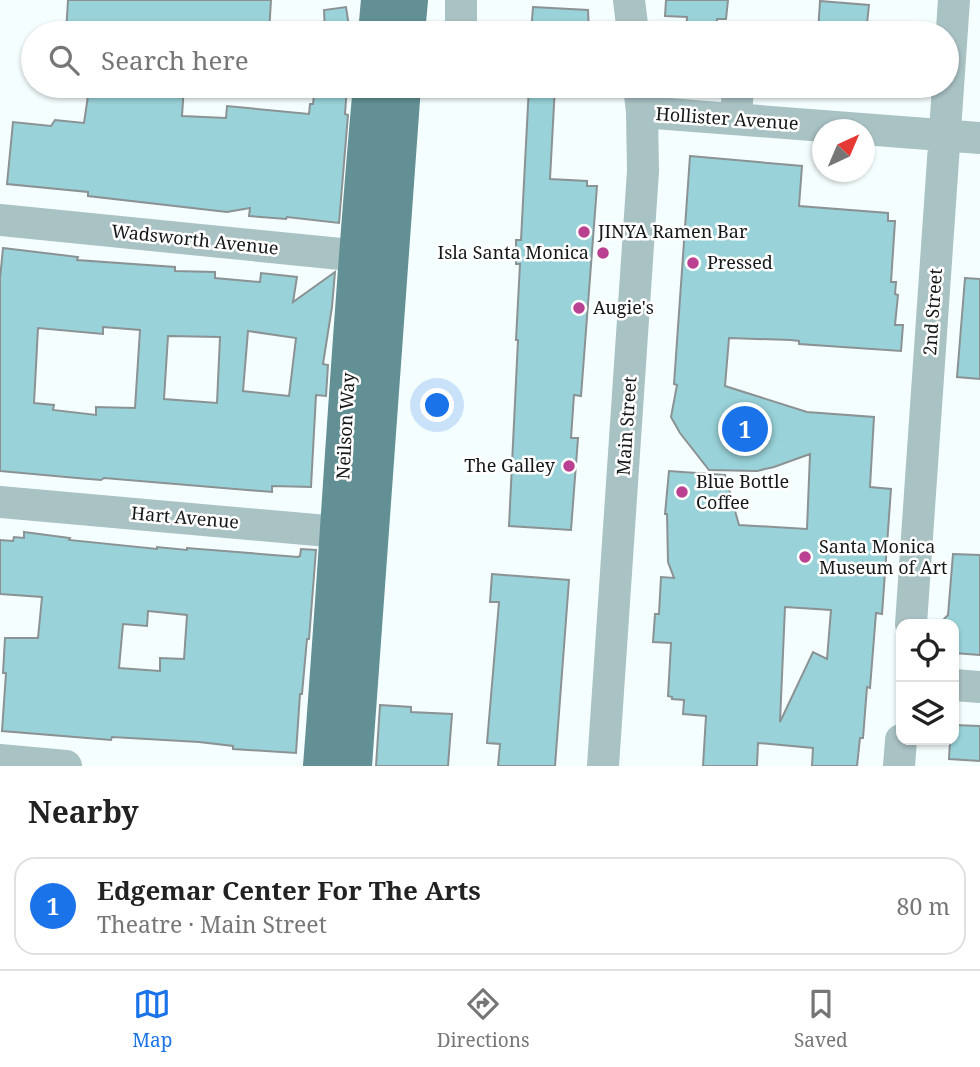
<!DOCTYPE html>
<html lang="en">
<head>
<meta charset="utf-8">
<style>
  :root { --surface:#fff; --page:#f6f6f6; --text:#222; --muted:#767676; --line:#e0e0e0; --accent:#1a73e8 }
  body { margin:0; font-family:"Noto Serif",serif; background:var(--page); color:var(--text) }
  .controls { position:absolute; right:21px; bottom:21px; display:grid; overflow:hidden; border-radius:14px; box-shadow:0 2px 5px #0004 }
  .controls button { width:63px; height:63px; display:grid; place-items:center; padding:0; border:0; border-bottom:2px solid var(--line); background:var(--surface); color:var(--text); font:35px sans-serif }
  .compass { position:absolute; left:812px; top:119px; width:63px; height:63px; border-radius:50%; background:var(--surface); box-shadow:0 2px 5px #0004; rotate:44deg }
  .you { position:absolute; left:438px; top:406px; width:24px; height:24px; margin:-18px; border:5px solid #fff; border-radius:50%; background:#1a73e8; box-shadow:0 0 0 10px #1a73e833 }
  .badge { display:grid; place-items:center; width:46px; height:46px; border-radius:50%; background:var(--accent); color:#fff; font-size:23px; font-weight:700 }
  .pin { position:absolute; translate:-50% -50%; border:4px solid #fff; box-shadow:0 2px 7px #0006 }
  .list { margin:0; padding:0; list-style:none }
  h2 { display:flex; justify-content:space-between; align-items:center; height:91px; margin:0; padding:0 28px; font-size:30px }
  h2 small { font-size:23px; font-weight:400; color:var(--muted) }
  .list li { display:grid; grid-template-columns:46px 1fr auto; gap:21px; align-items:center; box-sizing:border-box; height:98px; margin:0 14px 14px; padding:0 14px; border:2px solid var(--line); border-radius:21px }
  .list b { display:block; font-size:26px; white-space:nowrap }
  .list p { margin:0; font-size:23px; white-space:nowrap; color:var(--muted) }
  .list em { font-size:23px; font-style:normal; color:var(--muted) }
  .icon { flex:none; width:38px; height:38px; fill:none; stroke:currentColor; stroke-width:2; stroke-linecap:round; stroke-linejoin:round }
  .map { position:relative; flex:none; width:980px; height:766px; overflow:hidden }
  .search { position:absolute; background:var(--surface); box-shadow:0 2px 5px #0004; left:21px; right:21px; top:21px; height:77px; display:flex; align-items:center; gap:18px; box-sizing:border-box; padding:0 24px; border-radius:38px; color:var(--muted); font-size:26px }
  .sheet { height:203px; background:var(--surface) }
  nav { display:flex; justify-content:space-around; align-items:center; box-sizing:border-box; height:98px; border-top:2px solid var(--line); background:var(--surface); font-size:19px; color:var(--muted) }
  nav a { display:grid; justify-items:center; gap:4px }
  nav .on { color:var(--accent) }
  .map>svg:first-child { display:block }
  .building { fill:#99d3d9; stroke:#8b9293; stroke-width:2; fill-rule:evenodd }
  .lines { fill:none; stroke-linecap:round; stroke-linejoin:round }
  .minor { stroke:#a9c2c4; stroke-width:32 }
  .major { stroke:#629095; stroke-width:38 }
  .poi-dot { fill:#ba4092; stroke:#fff; stroke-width:2.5 }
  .labels { text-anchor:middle; stroke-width:5; stroke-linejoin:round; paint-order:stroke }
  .street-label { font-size:18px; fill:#151818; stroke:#fff }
  .poi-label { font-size:18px; fill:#151818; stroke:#fff; text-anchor:start }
</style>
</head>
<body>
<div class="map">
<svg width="980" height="766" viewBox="0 0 980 766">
  <rect width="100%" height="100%" fill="#f5fefe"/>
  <path class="building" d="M68,0H271L269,33H191L192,28L135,22L134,33H66Z
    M666,0H728L726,19H717L716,33H686L687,17L665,16Z
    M820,1L869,5L866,33H818Z
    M346,7L350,33H325L324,10Z
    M533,7L588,10L589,33H531Z
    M99,86H184L182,116L226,118L227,106L309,114L310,104H313L315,86H347L345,114L348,115L339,223L287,217L286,219L249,216L250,208L227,212L88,196V192L7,184L13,122L51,126L55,120L84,123L89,89L99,90Z
    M529,86H555L550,179L587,181V186H597L581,396L574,395L571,438H578L571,530L509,526L518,340H516L520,264H516V240H521Z
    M690,156L802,166L799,206L888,213V221H895L891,282H896L895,294L898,295L895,325H903L901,351L799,344V341L791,340L729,338L725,386L807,412L874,417L870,487L891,489L882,614L876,613L870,688L867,687L863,738H860L857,766H812L813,748L758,743L757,766H703L706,716L683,714L684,700L672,699V697L668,696L671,643L653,642L655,614H659L661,577L674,578L668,562L667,514H665L669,471L725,475L739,525L807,529L810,454L774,467L757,471L709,470L680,433L671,417L677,385L674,384ZM785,607L831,610L827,659L813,652L780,722Z
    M3,248L78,257L77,260L175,267V271L215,272V278L260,282L261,273L297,277L293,302L335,272L332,307L323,364L328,365L326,396L316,395L311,487L272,486V492L104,478L101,480L77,478L0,471V279ZM103,327L140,330L135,408L96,407V415L53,410L54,405L34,403L38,328L103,334ZM248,331L296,338L289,396L243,391ZM168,336L220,337L217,403L164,399Z
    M965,278L980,279V379L957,377Z
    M24,532L70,538L69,540L157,549V547L187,550V548L298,557L300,556L301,549L316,550L309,639H307L302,694H300L296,753L233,749V746L199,742L112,737L111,740L2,731L6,673H3L5,638H38L42,597L0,594V540L13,541L14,537L24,538ZM148,611L187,615L184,659L160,658V671L119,668L123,624L147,626Z
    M953,554L980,555V655L954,653V624H946L943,620L948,615Z
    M492,574L569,580L555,766H498L500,744L487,743L499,602H490Z
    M380,705L411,707V712L452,714L448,766H376Z
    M954,725L980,726V761L949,759L950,740H954Z"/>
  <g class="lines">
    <path class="minor" d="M461,0V33
      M629,0L633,33
      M642,112L980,138
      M736,118L738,86
      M0,220L381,258
      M0,502L361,534
      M911,624L954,0
      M954,685L980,687
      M0,760L66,766
      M603,766L643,171L642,112L639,86
      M899,766L901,740"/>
    <path class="major" d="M377,33L380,0
      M406,33L409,0
      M322,766C340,539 351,312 372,86
      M353,766L402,86"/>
  </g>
  <g class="poi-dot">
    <circle cx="584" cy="232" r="7"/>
    <circle cx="603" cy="253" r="7"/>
    <circle cx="693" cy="263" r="7"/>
    <circle cx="579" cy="308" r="7"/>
    <circle cx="569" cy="466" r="7"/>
    <circle cx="682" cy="492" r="7"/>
    <circle cx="805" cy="557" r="7"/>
  </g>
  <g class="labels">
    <g class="street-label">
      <text transform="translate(727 119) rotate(4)" y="6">Hollister Avenue</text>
      <text transform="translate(195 240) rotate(6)" y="6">Wadsworth Avenue</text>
      <text transform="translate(933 312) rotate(-86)" y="6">2nd Street</text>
      <text transform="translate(346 426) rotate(-87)" y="6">Neilson Way</text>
      <text transform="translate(627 426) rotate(-86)" y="6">Main Street</text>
      <text transform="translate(185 518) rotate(5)" y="6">Hart Avenue</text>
    </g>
    <g class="poi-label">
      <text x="598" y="238">JINYA Ramen Bar</text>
      <text x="589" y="259" text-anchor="end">Isla Santa Monica</text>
      <text x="707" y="269">Pressed</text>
      <text x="593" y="314">Augie's</text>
      <text x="555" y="472" text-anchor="end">The Galley</text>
      <text x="696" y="488">Blue Bottle<tspan x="696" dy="21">Coffee</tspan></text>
      <text x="819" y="553">Santa Monica<tspan x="819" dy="21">Museum of Art</tspan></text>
    </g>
  </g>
</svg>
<div class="controls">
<button><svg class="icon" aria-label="locate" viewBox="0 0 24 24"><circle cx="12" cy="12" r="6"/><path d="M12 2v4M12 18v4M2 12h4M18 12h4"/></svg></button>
<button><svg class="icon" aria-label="layers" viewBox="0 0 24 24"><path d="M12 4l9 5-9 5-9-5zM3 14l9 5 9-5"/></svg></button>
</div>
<svg class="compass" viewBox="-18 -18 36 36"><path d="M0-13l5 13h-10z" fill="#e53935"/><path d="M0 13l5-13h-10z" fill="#767676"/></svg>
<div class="you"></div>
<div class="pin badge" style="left:745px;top:429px">1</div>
<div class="search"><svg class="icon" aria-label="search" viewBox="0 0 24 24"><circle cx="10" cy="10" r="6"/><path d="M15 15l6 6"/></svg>Search here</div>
</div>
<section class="sheet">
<h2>Nearby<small></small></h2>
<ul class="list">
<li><span class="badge">1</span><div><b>Edgemar Center For The Arts</b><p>Theatre · Main Street</p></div><em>80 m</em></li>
</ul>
</section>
<nav>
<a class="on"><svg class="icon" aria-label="map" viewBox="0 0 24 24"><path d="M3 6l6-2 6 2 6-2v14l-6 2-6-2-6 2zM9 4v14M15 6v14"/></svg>Map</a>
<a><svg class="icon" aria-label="directions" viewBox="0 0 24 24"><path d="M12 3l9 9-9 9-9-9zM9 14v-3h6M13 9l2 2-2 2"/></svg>Directions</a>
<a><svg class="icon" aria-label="saved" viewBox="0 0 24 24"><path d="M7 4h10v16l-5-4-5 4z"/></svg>Saved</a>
</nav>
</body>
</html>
